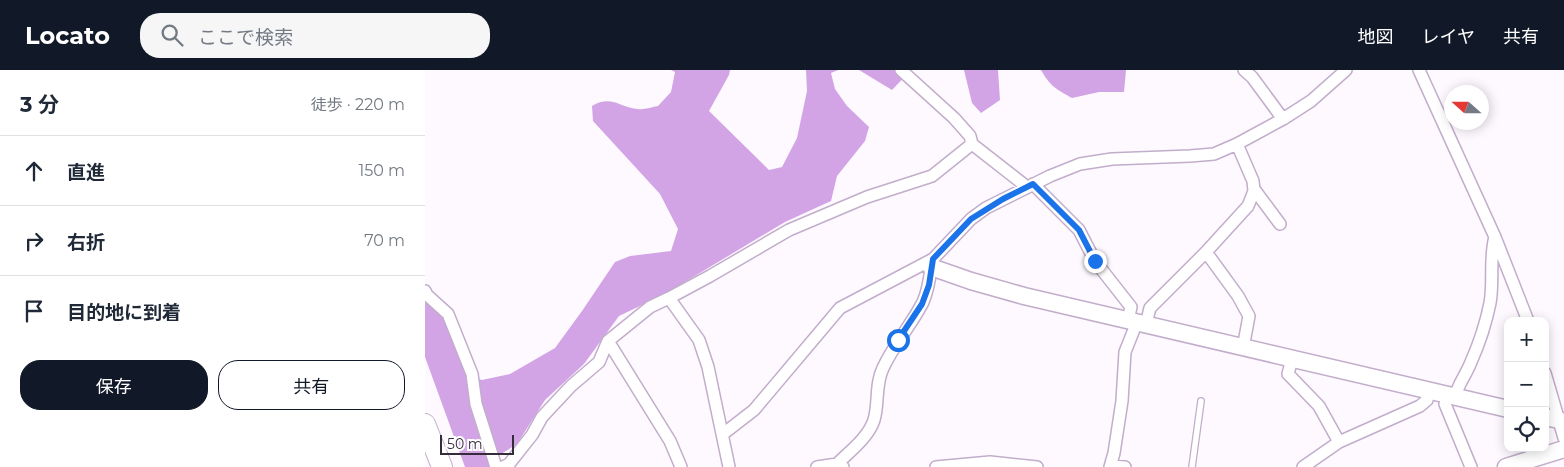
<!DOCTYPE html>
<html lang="ja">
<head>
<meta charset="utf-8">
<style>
  :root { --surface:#fff; --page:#f6f6f7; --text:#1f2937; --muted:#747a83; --line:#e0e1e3; --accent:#111827 }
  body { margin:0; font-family:Montserrat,"Noto Sans JP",sans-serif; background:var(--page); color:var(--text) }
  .controls { position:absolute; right:15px; bottom:15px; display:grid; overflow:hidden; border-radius:10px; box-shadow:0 2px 12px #0003 }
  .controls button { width:45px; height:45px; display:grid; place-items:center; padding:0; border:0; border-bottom:1px solid var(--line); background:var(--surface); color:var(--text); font:25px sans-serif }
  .compass { position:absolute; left:1019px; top:15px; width:45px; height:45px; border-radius:50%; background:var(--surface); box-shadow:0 2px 12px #0003; rotate:291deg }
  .scale { position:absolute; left:15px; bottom:12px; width:74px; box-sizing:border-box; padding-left:5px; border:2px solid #342c38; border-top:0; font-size:14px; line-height:18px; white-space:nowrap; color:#342c38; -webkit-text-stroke:4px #fff; paint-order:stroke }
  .stop { position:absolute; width:15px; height:15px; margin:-11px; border:4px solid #1a73e8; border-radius:50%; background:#fff }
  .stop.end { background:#1a73e8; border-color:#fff; box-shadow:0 1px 5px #0008 }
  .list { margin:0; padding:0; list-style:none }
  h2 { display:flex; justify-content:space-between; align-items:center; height:65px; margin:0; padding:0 20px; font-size:21px }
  h2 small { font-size:16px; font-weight:400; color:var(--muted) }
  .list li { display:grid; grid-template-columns:32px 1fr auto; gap:15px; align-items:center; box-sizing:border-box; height:70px; padding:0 20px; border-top:1px solid var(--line) }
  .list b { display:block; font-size:19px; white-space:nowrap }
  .list em { font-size:16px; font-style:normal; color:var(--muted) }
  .actions { display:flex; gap:10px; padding:15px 20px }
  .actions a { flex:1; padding:11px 0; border:1px solid var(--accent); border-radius:20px; text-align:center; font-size:18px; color:var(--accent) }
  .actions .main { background:var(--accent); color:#fff }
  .icon { flex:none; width:28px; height:28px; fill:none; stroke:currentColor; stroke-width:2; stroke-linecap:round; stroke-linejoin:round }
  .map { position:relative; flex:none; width:1139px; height:397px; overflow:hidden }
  header { display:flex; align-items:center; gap:30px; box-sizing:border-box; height:70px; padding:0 25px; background:var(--accent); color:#fff }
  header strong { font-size:24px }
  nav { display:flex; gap:28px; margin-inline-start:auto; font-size:18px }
  .search { width:350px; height:45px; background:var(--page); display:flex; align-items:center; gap:12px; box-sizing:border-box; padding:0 18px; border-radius:20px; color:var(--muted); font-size:19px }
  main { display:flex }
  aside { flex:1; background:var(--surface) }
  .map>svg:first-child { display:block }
  .forest { fill:#d2a4e6 }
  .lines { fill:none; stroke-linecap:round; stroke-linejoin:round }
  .lane-casing { stroke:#c2adcb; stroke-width:8 }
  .street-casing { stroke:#c2adcb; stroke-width:14 }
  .secondary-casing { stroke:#c2adcb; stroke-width:19 }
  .highway-casing { stroke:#c2adcb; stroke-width:22 }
  .lane { stroke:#fff; stroke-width:5.5 }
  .street { stroke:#fff; stroke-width:11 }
  .secondary { stroke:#fff; stroke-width:16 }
  .highway { stroke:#fff; stroke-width:20 }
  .route { stroke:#1a73e8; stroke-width:6 }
</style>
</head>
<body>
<header>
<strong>Locato</strong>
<div class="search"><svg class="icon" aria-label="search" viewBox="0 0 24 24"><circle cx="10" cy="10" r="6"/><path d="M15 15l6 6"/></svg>ここで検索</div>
<nav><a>地図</a><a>レイヤ</a><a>共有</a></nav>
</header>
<main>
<aside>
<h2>3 分<small>徒歩 · 220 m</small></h2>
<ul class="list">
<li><svg class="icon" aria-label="ahead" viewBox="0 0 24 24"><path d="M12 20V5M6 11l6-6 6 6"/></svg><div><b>直進</b></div><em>150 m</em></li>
<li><svg class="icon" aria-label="right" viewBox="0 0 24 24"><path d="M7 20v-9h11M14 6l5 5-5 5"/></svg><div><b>右折</b></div><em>70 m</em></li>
<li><svg class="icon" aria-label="arrive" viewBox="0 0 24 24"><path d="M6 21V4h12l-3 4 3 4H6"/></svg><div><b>目的地に到着</b></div></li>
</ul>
<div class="actions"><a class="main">保存</a><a>共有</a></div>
</aside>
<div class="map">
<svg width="1139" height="397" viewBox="0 0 1139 397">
  <rect width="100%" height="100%" fill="#fdf9ff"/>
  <path class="forest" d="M246,0H305L304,5L284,41L344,100L357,97L372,68L382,21L381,0H413L406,3L410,19L422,36L444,57L440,71L412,106L406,131L360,152L238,225L194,246L159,294L120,330L92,374L65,391V397H40L0,287V232L21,249L43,306L57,310L85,304L130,278L157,241L190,192L205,186L246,181L253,159L235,124L168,51L167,36C186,24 196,38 213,39C219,40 227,37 233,36L246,22L250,2Z
    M434,0H486L467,20Z
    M539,0H573L575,30L556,43L547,33Z
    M616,0H701L699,22H674L647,28C631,19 625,16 616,0Z"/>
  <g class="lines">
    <g class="lane-casing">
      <path id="lane" d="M767,397L776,331"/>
    </g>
    <g class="street-casing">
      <path id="street" d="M476,0L529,48L545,66L547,74L602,117
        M819,0L827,7L858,49
        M994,0L1070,167L1103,251
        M608,114L654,160L670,191L706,237L703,250
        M829,119L855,154
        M781,182L813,226L824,246L818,278
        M0,221L2,225L23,244L47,304L51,334L71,397
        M244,228L274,270L283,297L304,397
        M721,254L725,238L781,182L823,136L829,121L828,111L812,74
        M183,271L245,371L256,397
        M867,289L863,304L894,336L914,372
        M1120,303L1139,368
        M1022,326L1020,334L1046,397
        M1030,327C1033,314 1041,305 1046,292C1054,274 1061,253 1065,233C1069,211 1064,188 1070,167
        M298,364L329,340L415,238L508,189L546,149L561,138L625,106L655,94L687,89L765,86L789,84L812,74L858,49L886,31L921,0
        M412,394C425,381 443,368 449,350C454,333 450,314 458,298C469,274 487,254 498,232C504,219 505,205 507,191
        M686,396L700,397
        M78,397L84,394L107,365L117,347L146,316L174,292L183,271L225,237L244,228L285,206L364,160L442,127L507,106L547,74
        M392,397L412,394L418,397
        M511,397L565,392L612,397
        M685,397L689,383L697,331L700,282L712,252
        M878,397L914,372L995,336L1002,330L1004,321"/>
    </g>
    <g class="secondary-casing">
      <path id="secondary" d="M506,197L546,211L599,226L1083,339
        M1120,347L1134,350
        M1081,397L1139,379"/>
    </g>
    <g class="highway-casing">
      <path id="highway" d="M0,354L17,397"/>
    </g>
    <use href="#lane" class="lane"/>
    <use href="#street" class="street"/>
    <use href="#secondary" class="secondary"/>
    <use href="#highway" class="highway"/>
  </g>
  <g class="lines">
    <path class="route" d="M473,270L497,234L504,215L508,189L546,149L578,129L608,114L654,160L670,191"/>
  </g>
</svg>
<div class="controls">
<button>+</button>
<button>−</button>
<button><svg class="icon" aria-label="locate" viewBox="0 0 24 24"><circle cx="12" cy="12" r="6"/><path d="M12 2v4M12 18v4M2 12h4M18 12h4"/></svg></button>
</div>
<svg class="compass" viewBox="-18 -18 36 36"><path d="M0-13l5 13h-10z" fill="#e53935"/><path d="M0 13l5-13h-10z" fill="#747a83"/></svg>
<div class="scale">50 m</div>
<div class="stop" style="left:473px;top:270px"></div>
<div class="stop end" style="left:670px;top:191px"></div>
</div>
</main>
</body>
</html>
